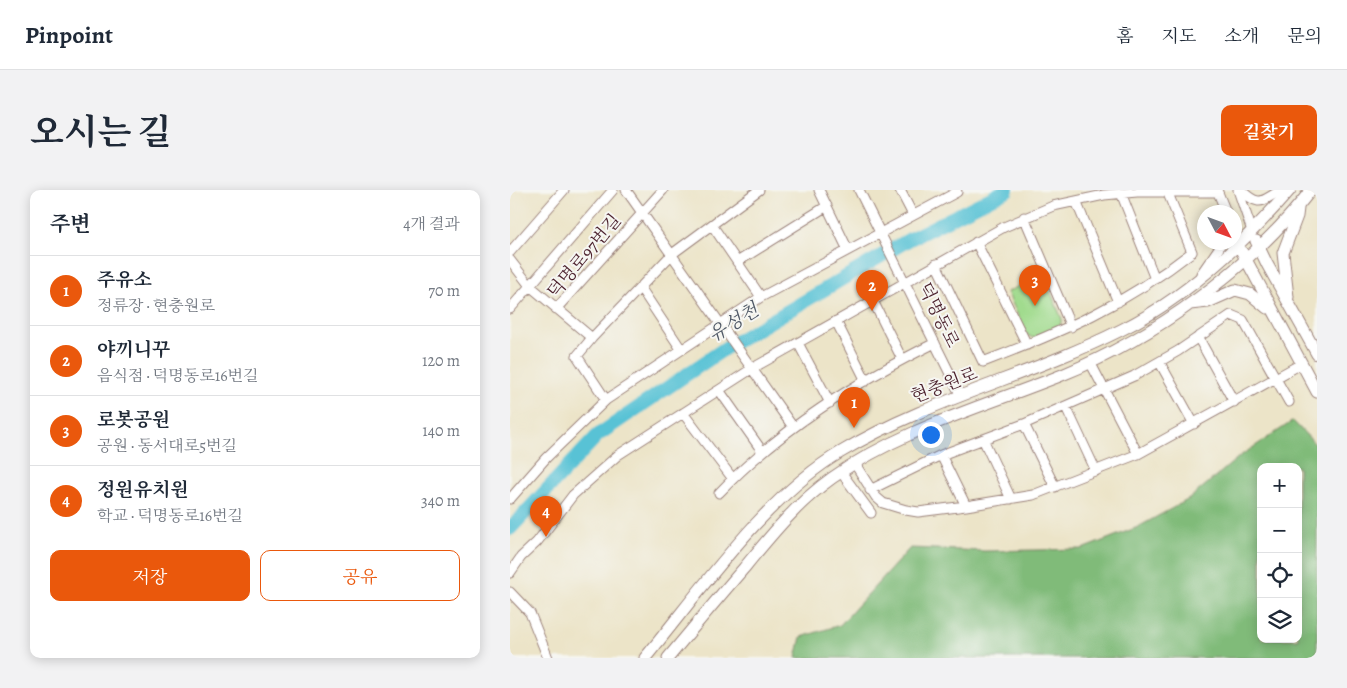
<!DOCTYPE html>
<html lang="ko">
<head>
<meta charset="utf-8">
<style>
  :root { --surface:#fff; --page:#f2f2f3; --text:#1f2937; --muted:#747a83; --line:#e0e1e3; --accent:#ea580c }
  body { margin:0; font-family:Alegreya,"Noto Serif KR",serif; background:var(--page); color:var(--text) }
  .controls { position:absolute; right:15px; bottom:15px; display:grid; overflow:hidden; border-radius:10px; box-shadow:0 2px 12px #0003 }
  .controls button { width:45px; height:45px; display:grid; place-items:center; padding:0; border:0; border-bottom:1px solid var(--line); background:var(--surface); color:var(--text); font:25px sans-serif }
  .compass { position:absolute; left:687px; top:15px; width:45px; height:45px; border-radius:50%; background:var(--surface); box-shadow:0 2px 12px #0003; rotate:131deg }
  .you { position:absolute; left:420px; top:244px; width:18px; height:18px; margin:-12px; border:4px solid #fff; border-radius:50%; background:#1a73e8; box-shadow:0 0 0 8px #1a73e833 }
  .badge { display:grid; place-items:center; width:32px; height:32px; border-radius:50%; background:var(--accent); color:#fff; font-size:16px; font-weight:700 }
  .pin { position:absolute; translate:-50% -41px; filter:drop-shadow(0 1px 2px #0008) }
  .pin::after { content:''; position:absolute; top:26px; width:18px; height:15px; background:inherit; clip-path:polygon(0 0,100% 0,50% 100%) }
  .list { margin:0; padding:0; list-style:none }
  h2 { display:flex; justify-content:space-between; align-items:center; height:65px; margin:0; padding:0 20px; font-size:21px }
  h2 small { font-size:16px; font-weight:400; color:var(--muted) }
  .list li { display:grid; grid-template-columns:32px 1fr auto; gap:15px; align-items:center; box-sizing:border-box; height:70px; padding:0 20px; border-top:1px solid var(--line) }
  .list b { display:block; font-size:19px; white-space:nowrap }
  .list p { margin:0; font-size:16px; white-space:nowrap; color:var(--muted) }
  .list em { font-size:16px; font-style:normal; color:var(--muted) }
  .actions { display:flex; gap:10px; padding:15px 20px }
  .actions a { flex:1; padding:11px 0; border:1px solid var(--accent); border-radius:10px; text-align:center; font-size:18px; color:var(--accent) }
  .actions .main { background:var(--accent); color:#fff }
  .icon { flex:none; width:28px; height:28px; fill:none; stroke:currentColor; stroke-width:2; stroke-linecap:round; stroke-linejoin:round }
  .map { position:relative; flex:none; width:807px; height:468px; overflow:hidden; border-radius:10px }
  header { display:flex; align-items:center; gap:30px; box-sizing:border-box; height:70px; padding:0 25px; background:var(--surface); border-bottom:1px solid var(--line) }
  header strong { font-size:24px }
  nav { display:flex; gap:28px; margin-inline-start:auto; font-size:18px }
  .intro { display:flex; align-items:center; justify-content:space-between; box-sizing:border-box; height:120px; padding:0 30px }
  h1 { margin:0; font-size:35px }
  .button { padding:12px 22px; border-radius:10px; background:var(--accent); color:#fff; font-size:18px; font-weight:700 }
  main { display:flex; gap:30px; padding:0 30px }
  aside { flex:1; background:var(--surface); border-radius:10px; box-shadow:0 2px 12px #0003 }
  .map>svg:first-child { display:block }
  .green { fill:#a1db8e; stroke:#767d5c }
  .forest { fill:#80bb79; stroke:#656d52; fill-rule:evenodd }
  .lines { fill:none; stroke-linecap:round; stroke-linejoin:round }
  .river { stroke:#59c2d5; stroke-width:14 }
  .minor-casing { stroke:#9b827a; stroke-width:11 }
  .major-casing { stroke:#9b827a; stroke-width:13 }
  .minor { stroke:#fff; stroke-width:9 }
  .major { stroke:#fff; stroke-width:11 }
  .labels { text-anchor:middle; stroke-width:4; stroke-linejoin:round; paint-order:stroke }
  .street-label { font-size:18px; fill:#4a1f2b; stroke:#f6f6f2 }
  .water-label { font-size:19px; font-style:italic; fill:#4f5866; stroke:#f6f6f2 }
</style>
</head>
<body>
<header>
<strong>Pinpoint</strong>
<nav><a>홈</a><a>지도</a><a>소개</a><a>문의</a></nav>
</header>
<div class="intro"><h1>오시는 길</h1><a class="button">길찾기</a></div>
<main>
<aside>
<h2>주변<small>4개 결과</small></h2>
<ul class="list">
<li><span class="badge">1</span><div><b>주유소</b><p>정류장 · 현충원로</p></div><em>70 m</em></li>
<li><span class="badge">2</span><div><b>야끼니꾸</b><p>음식점 · 덕명동로16번길</p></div><em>120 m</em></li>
<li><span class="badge">3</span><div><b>로봇공원</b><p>공원 · 동서대로5번길</p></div><em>140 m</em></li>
<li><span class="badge">4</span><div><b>정원유치원</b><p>학교 · 덕명동로16번길</p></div><em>340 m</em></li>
</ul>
<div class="actions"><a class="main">저장</a><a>공유</a></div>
</aside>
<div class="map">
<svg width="807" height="468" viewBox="0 0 807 468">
  <rect width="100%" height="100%" fill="#f6f6f2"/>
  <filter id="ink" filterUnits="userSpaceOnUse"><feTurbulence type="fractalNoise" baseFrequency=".02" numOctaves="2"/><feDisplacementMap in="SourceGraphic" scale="10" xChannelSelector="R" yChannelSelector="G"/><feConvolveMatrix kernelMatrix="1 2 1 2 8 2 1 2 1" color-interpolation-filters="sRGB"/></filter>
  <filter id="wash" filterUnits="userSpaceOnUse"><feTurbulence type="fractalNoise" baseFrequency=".0096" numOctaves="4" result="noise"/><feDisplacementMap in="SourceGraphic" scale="20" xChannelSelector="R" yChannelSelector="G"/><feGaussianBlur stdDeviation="1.12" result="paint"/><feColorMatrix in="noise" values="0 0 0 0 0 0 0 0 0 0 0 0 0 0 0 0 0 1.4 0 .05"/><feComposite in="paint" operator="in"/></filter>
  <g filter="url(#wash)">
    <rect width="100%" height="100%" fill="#ece4c8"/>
    <path class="green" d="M533,84L552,129L549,138L523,148L517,145L497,102Z"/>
    <path class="forest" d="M783,231L807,256V468H286L291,447L330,435L400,358L475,361L572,359L628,337L679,309L730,266ZM751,277H788V449H751Z"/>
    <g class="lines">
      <path class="river" d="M0,339L88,245L217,157L400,49L497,0"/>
    </g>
  </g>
  <g filter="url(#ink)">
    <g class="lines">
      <g class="minor-casing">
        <path id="minor" d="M116,0L283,237
          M309,0L338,60
          M349,0L451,206
          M390,0L403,25
          M707,0L716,22
          M728,0L742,41
          M731,0C753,21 753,7 773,0
          M611,3L645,89
          M566,11L608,112
          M514,27L561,137
          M202,35L251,107
          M466,52L517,155
          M0,62L54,0
          M0,70L20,96L82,148
          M227,72L317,16
          M426,74L473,172C552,142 616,114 682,62L657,1
          M691,84L709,58L710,52
          M130,97L171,159
          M363,111L392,169
          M0,119L103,0
          M46,119L153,0
          M326,131L356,191
          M688,147L724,212
          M288,153L320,213
          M580,172L628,264
          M650,173L684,234
          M209,200L252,261
          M96,210L67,166L82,148L162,64L249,0
          M556,217L586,281
          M173,223L223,289
          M514,234L545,297
          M473,249L501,309
          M431,265L456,316
          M345,274L366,307L373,313L396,320L408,322L456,316L523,305L628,264L791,174
          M331,282L361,323
          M360,300L431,265L514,234L624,186L668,161L721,125L733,130L779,212
          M209,303C270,239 346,192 425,153
          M0,309L36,268L96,210L251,107L447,2L446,0
          M0,383L11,367L27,352L63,305L108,265L243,178L494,37L543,16L594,5L627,2H708
          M0,402L20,423L38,468"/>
      </g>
      <g class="major-casing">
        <path id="major" d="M746,51L757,74L807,164
          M732,62L807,202
          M778,107L773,63L787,26L788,18
          M680,114L698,112L725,100L740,104L757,118
          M135,468C191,400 256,306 331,262C419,209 520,186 611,140C676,108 733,54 780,0
          M158,468C183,438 208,408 234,378C261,345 287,313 322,288C391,239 475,216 552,185C645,147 739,80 801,0"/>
      </g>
      <use href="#minor" class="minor"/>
      <use href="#major" class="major"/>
    </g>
  </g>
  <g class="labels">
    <g class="street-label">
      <text transform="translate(74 66) rotate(-50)" y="6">덕명로97번길</text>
      <text transform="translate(429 125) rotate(64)" y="6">덕명동로</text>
      <text transform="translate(434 195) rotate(-21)" y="6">현충원로</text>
    </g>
    <g class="water-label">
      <text transform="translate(223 132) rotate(-32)" y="7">유성천</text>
    </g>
  </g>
</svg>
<div class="controls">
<button>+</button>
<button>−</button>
<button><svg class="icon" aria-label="locate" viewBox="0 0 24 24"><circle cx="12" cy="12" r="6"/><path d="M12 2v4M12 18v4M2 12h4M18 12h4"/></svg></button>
<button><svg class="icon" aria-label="layers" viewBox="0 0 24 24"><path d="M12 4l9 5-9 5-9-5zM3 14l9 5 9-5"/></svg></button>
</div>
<svg class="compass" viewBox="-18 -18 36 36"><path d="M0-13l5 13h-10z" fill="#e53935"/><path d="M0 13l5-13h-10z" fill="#747a83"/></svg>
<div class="you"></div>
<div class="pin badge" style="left:344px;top:238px">1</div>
<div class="pin badge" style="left:362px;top:121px">2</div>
<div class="pin badge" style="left:525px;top:116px">3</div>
<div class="pin badge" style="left:36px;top:347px">4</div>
</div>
</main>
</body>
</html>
